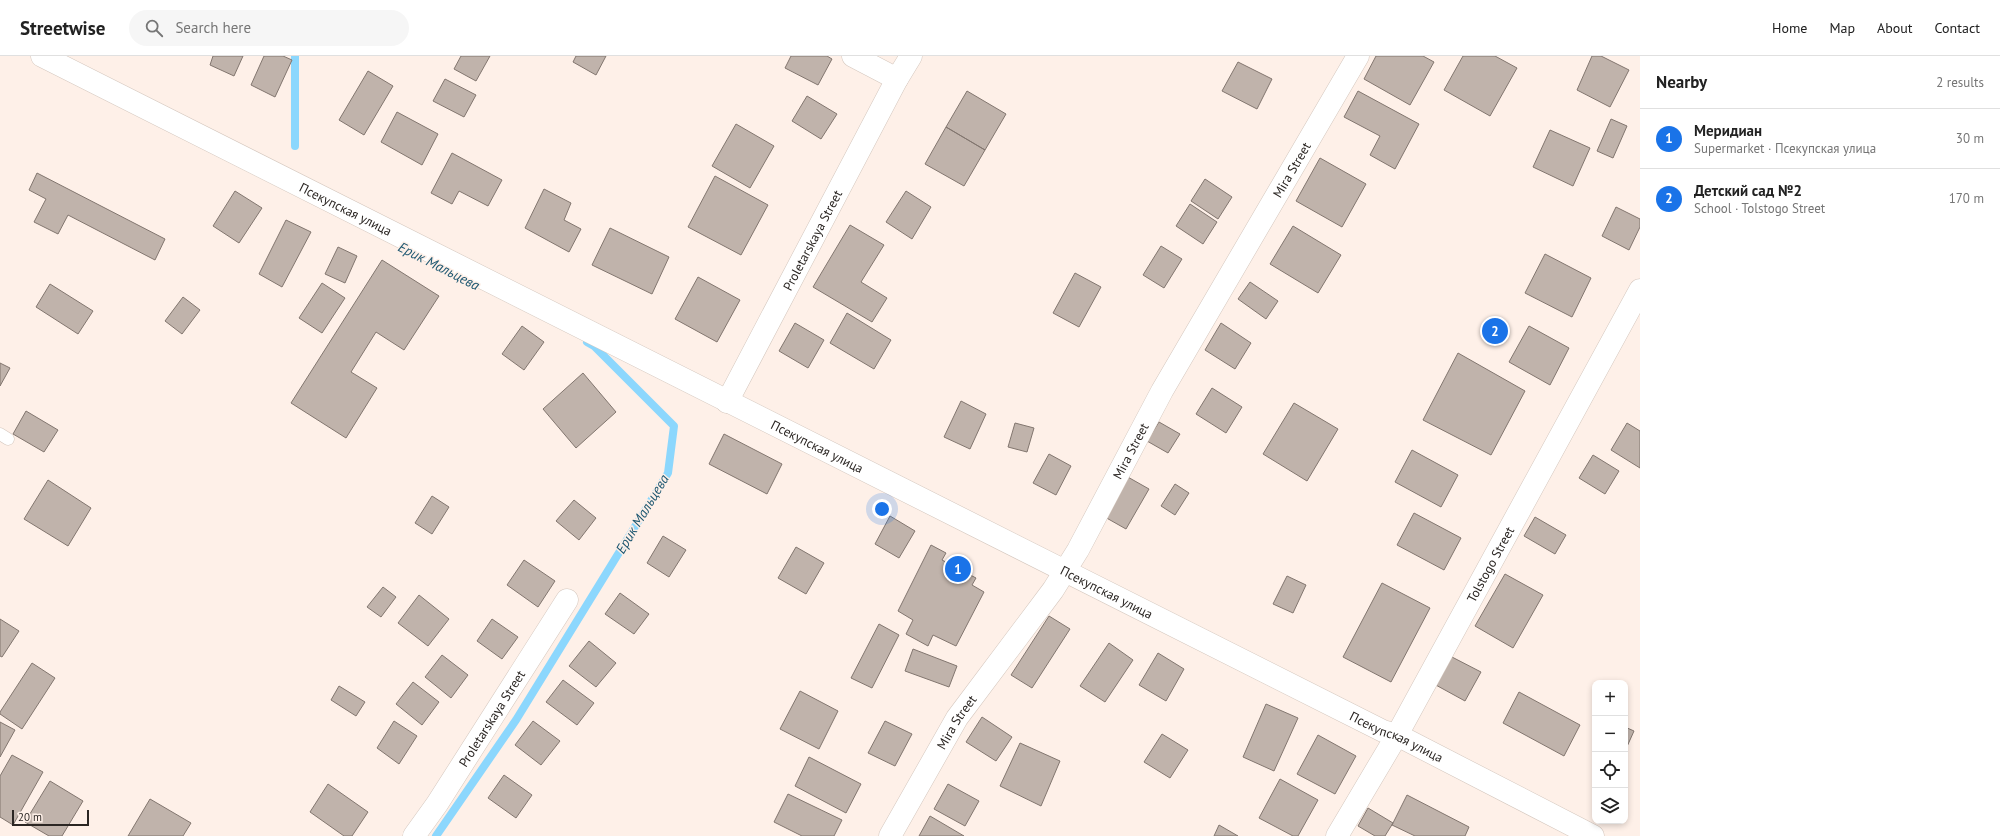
<!DOCTYPE html>
<html lang="en">
<head>
<meta charset="utf-8">
<style>
  :root { --surface:#fff; --page:#f6f6f6; --text:#222; --muted:#767676; --line:#e0e0e0; --accent:#1a73e8 }
  body { margin:0; font-family:"PT Sans",sans-serif; background:var(--page); color:var(--text) }
  .controls { position:absolute; right:12px; bottom:12px; display:grid; overflow:hidden; border-radius:8px; box-shadow:0 2px 6px #0003 }
  .controls button { width:36px; height:36px; display:grid; place-items:center; padding:0; border:0; border-bottom:1px solid var(--line); background:var(--surface); color:var(--text); font:20px sans-serif }
  .scale { position:absolute; left:12px; bottom:10px; width:77px; box-sizing:border-box; padding-left:4px; border:2px solid #2b2623; border-top:0; font-size:11px; line-height:14px; white-space:nowrap; color:#2b2623; -webkit-text-stroke:3px #fef0e8; paint-order:stroke }
  .you { position:absolute; left:882px; top:453px; width:14px; height:14px; margin:-10px; border:3px solid #fff; border-radius:50%; background:#1a73e8; box-shadow:0 0 0 6px #1a73e833 }
  .badge { display:grid; place-items:center; width:26px; height:26px; border-radius:50%; background:var(--accent); color:#fff; font-size:13px; font-weight:700 }
  .pin { position:absolute; translate:-50% -50%; border:2px solid #fff; box-shadow:0 1px 4px #0006 }
  .list { margin:0; padding:0; list-style:none }
  h2 { display:flex; justify-content:space-between; align-items:center; height:52px; margin:0; padding:0 16px; font-size:17px }
  h2 small { font-size:13px; font-weight:400; color:var(--muted) }
  .list li { display:grid; grid-template-columns:26px 1fr auto; gap:12px; align-items:center; box-sizing:border-box; height:60px; padding:0 16px; border-top:1px solid var(--line) }
  .list b { display:block; font-size:15px; white-space:nowrap }
  .list p { margin:0; font-size:13px; white-space:nowrap; color:var(--muted) }
  .list em { font-size:13px; font-style:normal; color:var(--muted) }
  .icon { flex:none; width:22px; height:22px; fill:none; stroke:currentColor; stroke-width:2; stroke-linecap:round; stroke-linejoin:round }
  .map { position:relative; flex:none; width:1640px; height:780px; overflow:hidden }
  header { display:flex; align-items:center; gap:24px; box-sizing:border-box; height:56px; padding:0 20px; background:var(--surface); border-bottom:1px solid var(--line) }
  header strong { font-size:19px }
  nav { display:flex; gap:22px; margin-inline-start:auto; font-size:14px }
  .search { width:280px; height:36px; background:var(--page); display:flex; align-items:center; gap:10px; box-sizing:border-box; padding:0 14px; border-radius:22px; color:var(--muted); font-size:15px }
  main { display:flex }
  aside { flex:1; background:var(--surface) }
  .map>svg:first-child { display:block }
  .lines { fill:none; stroke-linecap:round; stroke-linejoin:round }
  .stream { stroke:#8cd7fd; stroke-width:8 }
  .building { fill:#c0b3ab; stroke:#82766f }
  .service-casing { stroke:#d4c7be; stroke-width:13 }
  .minor-casing { stroke:#d4c7be; stroke-width:23 }
  .tertiary-casing { stroke:#d4c7be; stroke-width:23 }
  .service { stroke:#fff; stroke-width:12 }
  .minor { stroke:#fff; stroke-width:22 }
  .tertiary { stroke:#fff; stroke-width:22 }
  .labels { text-anchor:middle; stroke-width:3; stroke-linejoin:round; paint-order:stroke }
  .street-label { font-size:13px; fill:#2b2623; stroke:#fef0e8 }
  .water-label { font-size:14px; font-style:italic; fill:#1d5771; stroke:#fef0e8 }
</style>
</head>
<body>
<header>
<strong>Streetwise</strong>
<div class="search"><svg class="icon" aria-label="search" viewBox="0 0 24 24"><circle cx="10" cy="10" r="6"/><path d="M15 15l6 6"/></svg>Search here</div>
<nav><a>Home</a><a>Map</a><a>About</a><a>Contact</a></nav>
</header>
<main>
<div class="map">
<svg width="1640" height="780" viewBox="0 0 1640 780">
  <rect width="100%" height="100%" fill="#fef0e8"/>
  <g class="lines">
    <path class="stream" d="M295,0V90
      M436,780L516,664L668,417L674,370L594,290L587,286"/>
  </g>
  <path class="building" d="M213,0H243L234,20L210,9Z
    M264,0H283L292,4L275,41L251,29Z
    M461,0H490L476,25L454,13Z
    M576,0H606L596,19L573,6Z
    M791,0H827L832,3L818,29L785,12Z
    M1376,0H1423L1434,6L1410,49L1364,23Z
    M1463,0H1495L1517,12L1490,60L1444,34Z
    M1592,0H1601L1629,14L1610,51L1577,34Z
    M1238,6L1272,23L1257,53L1222,35Z
    M368,15L393,30L364,79L339,64Z
    M445,23L476,39L464,61L433,45Z
    M967,35L1006,58L985,94L946,71Z
    M1358,35L1419,68L1395,113L1370,99L1380,80L1344,61Z
    M807,40L837,58L821,83L792,65Z
    M397,56L438,78L422,109L381,86Z
    M1611,63L1627,70L1613,102L1597,95Z
    M736,68L774,90L750,132L712,110Z
    M946,71L985,94L964,130L925,108Z
    M1550,74L1590,92L1573,130L1533,111Z
    M452,97L502,124L488,150L459,135L452,148L431,137Z
    M1320,102L1366,128L1342,171L1296,145Z
    M37,117L165,183L155,204L68,159L58,178L34,166L46,143L29,134Z
    M715,120L768,149L741,199L688,171Z
    M1205,123L1232,141L1218,163L1191,145Z
    M544,133L571,147L564,164L581,173L569,196L525,172Z
    M235,135L262,152L239,187L213,170Z
    M906,135L931,151L912,183L886,166Z
    M1190,148L1217,166L1203,188L1176,170Z
    M1616,151L1640,163V171L1629,194L1602,180Z
    M286,164L311,176L282,231L259,218Z
    M850,169L884,189L861,226L887,242L872,266L813,231Z
    M1293,170L1341,199L1318,237L1270,208Z
    M610,172L669,201L652,238L592,209Z
    M1161,190L1182,203L1164,232L1143,219Z
    M338,191L357,200L345,227L325,218Z
    M1545,198L1591,222L1572,261L1525,237Z
    M382,204L439,240L404,294L376,276L351,316L377,332L346,382L291,347Z
    M1075,217L1101,231L1079,271L1053,257Z
    M698,221L740,244L717,286L675,263Z
    M1250,226L1278,245L1266,263L1238,243Z
    M322,227L345,242L322,277L299,262Z
    M50,228L93,255L78,278L36,251Z
    M183,241L200,254L182,278L165,265Z
    M847,257L891,284L874,313L830,287Z
    M795,267L824,284L808,312L779,295Z
    M1221,267L1251,287L1235,313L1205,294Z
    M522,270L544,286L524,314L502,298Z
    M1529,270L1569,292L1550,329L1509,306Z
    M1458,297L1525,335L1491,399L1423,364Z
    M0,307L10,312L0,330Z
    M583,317L616,356L576,392L543,353Z
    M1212,332L1242,351L1226,377L1196,358Z
    M961,345L986,358L970,393L944,381Z
    M1294,347L1338,373L1307,425L1263,398Z
    M26,355L58,374L44,396L13,378Z
    M1159,366L1180,378L1168,397L1147,385Z
    M1015,367L1034,372L1027,396L1008,391Z
    M1627,367L1640,375V412L1611,394Z
    M724,378L782,408L767,438L709,408Z
    M1412,394L1458,419L1441,451L1395,426Z
    M1049,398L1071,410L1056,439L1033,427Z
    M1593,399L1619,415L1605,438L1579,422Z
    M1126,420L1149,433L1126,473L1103,460Z
    M48,424L91,452L68,490L24,463Z
    M1175,428L1189,437L1175,459L1161,450Z
    M432,440L449,451L432,478L415,467Z
    M574,444L596,462L579,484L556,465Z
    M1414,457L1461,482L1444,514L1397,489Z
    M890,460L915,475L899,502L875,488Z
    M1535,461L1566,479L1555,498L1524,480Z
    M663,480L686,494L669,521L647,507Z
    M931,489L946,497L942,504L976,522L972,529L984,536L956,590L933,579L928,590L906,578L913,564L898,555Z
    M796,491L824,507L806,538L778,522Z
    M524,504L555,525L538,551L507,529Z
    M1505,518L1543,539L1513,592L1475,570Z
    M1287,520L1306,529L1293,557L1273,548Z
    M1382,527L1430,552L1391,626L1343,601Z
    M383,531L396,541L381,561L367,551Z
    M620,537L649,558L634,578L605,558Z
    M419,539L449,563L428,590L398,567Z
    M1049,560L1070,573L1032,632L1011,619Z
    M0,563L19,575L2,601L0,600Z
    M492,563L518,581L502,603L477,585Z
    M879,568L899,579L872,632L851,622Z
    M589,585L616,607L596,631L569,610Z
    M1109,587L1133,604L1105,646L1080,630Z
    M913,593L957,610L949,631L905,615Z
    M1158,597L1184,613L1166,645L1139,629Z
    M442,599L468,619L451,642L425,621Z
    M1450,600L1481,616L1465,645L1434,628Z
    M32,607L55,622L22,673L0,658V656Z
    M563,624L594,647L577,669L546,646Z
    M413,626L439,646L422,669L396,648Z
    M339,630L365,646L356,660L331,644Z
    M800,635L838,655L819,693L780,673Z
    M1519,636L1580,669L1564,700L1503,667Z
    M1266,648L1298,662L1274,715L1243,701Z
    M982,661L1012,681L996,705L966,686Z
    M394,665L417,680L399,708L377,692Z
    M533,665L560,685L541,709L515,689Z
    M885,665L912,678L895,710L868,697Z
    M0,666L15,674L0,701Z
    M1625,671L1634,675L1625,695Z
    M1162,678L1188,694L1170,722L1144,706Z
    M1318,679L1356,700L1335,738L1297,718Z
    M1020,687L1060,705L1041,750L1000,730Z
    M12,699L43,716L13,769L0,761V720Z
    M809,701L861,728L846,757L795,730Z
    M504,719L532,739L516,762L488,742Z
    M1280,723L1318,744L1298,780H1293L1259,762Z
    M50,725L83,745L62,780H49L25,766Z
    M328,728L368,756L352,780H344L310,756Z
    M948,728L979,745L965,770L934,753Z
    M788,738L842,764L834,780H802L774,766Z
    M1407,739L1469,771L1465,780H1415L1392,769Z
    M150,743L191,767L183,780H128Z
    M1368,752L1393,767L1385,780H1375L1358,770Z
    M930,760L964,780H919Z
    M1219,769L1238,780H1214Z"/>
  <g class="lines">
    <g class="service-casing">
      <path id="service" d="M0,378L8,383"/>
    </g>
    <g class="minor-casing">
      <g id="minor">
        <path d="M853,0L897,23"/>
        <path id="s1" d="M727,346L897,23L911,0"/>
        <path id="s2" d="M414,780L437,748L567,544"/>
        <path id="s3" d="M890,780L957,662L1053,534L1078,494L1162,335L1358,0"/>
        <path id="s4" d="M1337,780L1397,679L1640,234"/>
      </g>
    </g>
    <g class="tertiary-casing">
      <g id="tertiary">
        <path id="s5" d="M42,0L1383,675L1397,679L1593,780"/>
      </g>
    </g>
    <use href="#service" class="service"/>
    <use href="#minor" class="minor"/>
    <use href="#tertiary" class="tertiary"/>
  </g>
  <g class="labels">
    <g class="street-label">
      <text dy="5" stroke="none"><textPath href="#s3" startOffset="779">Mira Street</textPath></text>
      <text dy="5" stroke="none"><textPath href="#s5" startOffset="340">Псекупская улица</textPath></text>
      <text dy="5" stroke="none"><textPath href="#s1" startOffset="183">Proletarskaya Street</textPath></text>
      <text dy="5" stroke="none"><textPath href="#s5" startOffset="868">Псекупская улица</textPath></text>
      <text dy="5" stroke="none"><textPath href="#s3" startOffset="455">Mira Street</textPath></text>
      <text dy="5" stroke="none"><textPath href="#s4" startOffset="312">Tolstogo Street</textPath></text>
      <text dy="5" stroke="none"><textPath href="#s5" startOffset="1192">Псекупская улица</textPath></text>
      <text dy="5" stroke="none"><textPath href="#s2" startOffset="141">Proletarskaya Street</textPath></text>
      <text dy="5" stroke="none"><textPath href="#s3" startOffset="132">Mira Street</textPath></text>
      <text dy="5" stroke="none"><textPath href="#s5" startOffset="1516">Псекупская улица</textPath></text>
    </g>
    <g class="water-label">
      <text transform="translate(439 210) rotate(27)" y="5">Ерик Мальцева</text>
      <text transform="translate(642 458) rotate(-59)" y="5">Ерик Мальцева</text>
    </g>
  </g>
</svg>
<div class="controls">
<button>+</button>
<button>−</button>
<button><svg class="icon" aria-label="locate" viewBox="0 0 24 24"><circle cx="12" cy="12" r="6"/><path d="M12 2v4M12 18v4M2 12h4M18 12h4"/></svg></button>
<button><svg class="icon" aria-label="layers" viewBox="0 0 24 24"><path d="M12 4l9 5-9 5-9-5zM3 14l9 5 9-5"/></svg></button>
</div>
<div class="scale">20 m</div>
<div class="you"></div>
<div class="pin badge" style="left:958px;top:513px">1</div>
<div class="pin badge" style="left:1495px;top:275px">2</div>
</div>
<aside>
<h2>Nearby<small>2 results</small></h2>
<ul class="list">
<li><span class="badge">1</span><div><b>Меридиан</b><p>Supermarket · Псекупская улица</p></div><em>30 m</em></li>
<li><span class="badge">2</span><div><b>Детский сад №2</b><p>School · Tolstogo Street</p></div><em>170 m</em></li>
</ul>
</aside>
</main>
</body>
</html>
